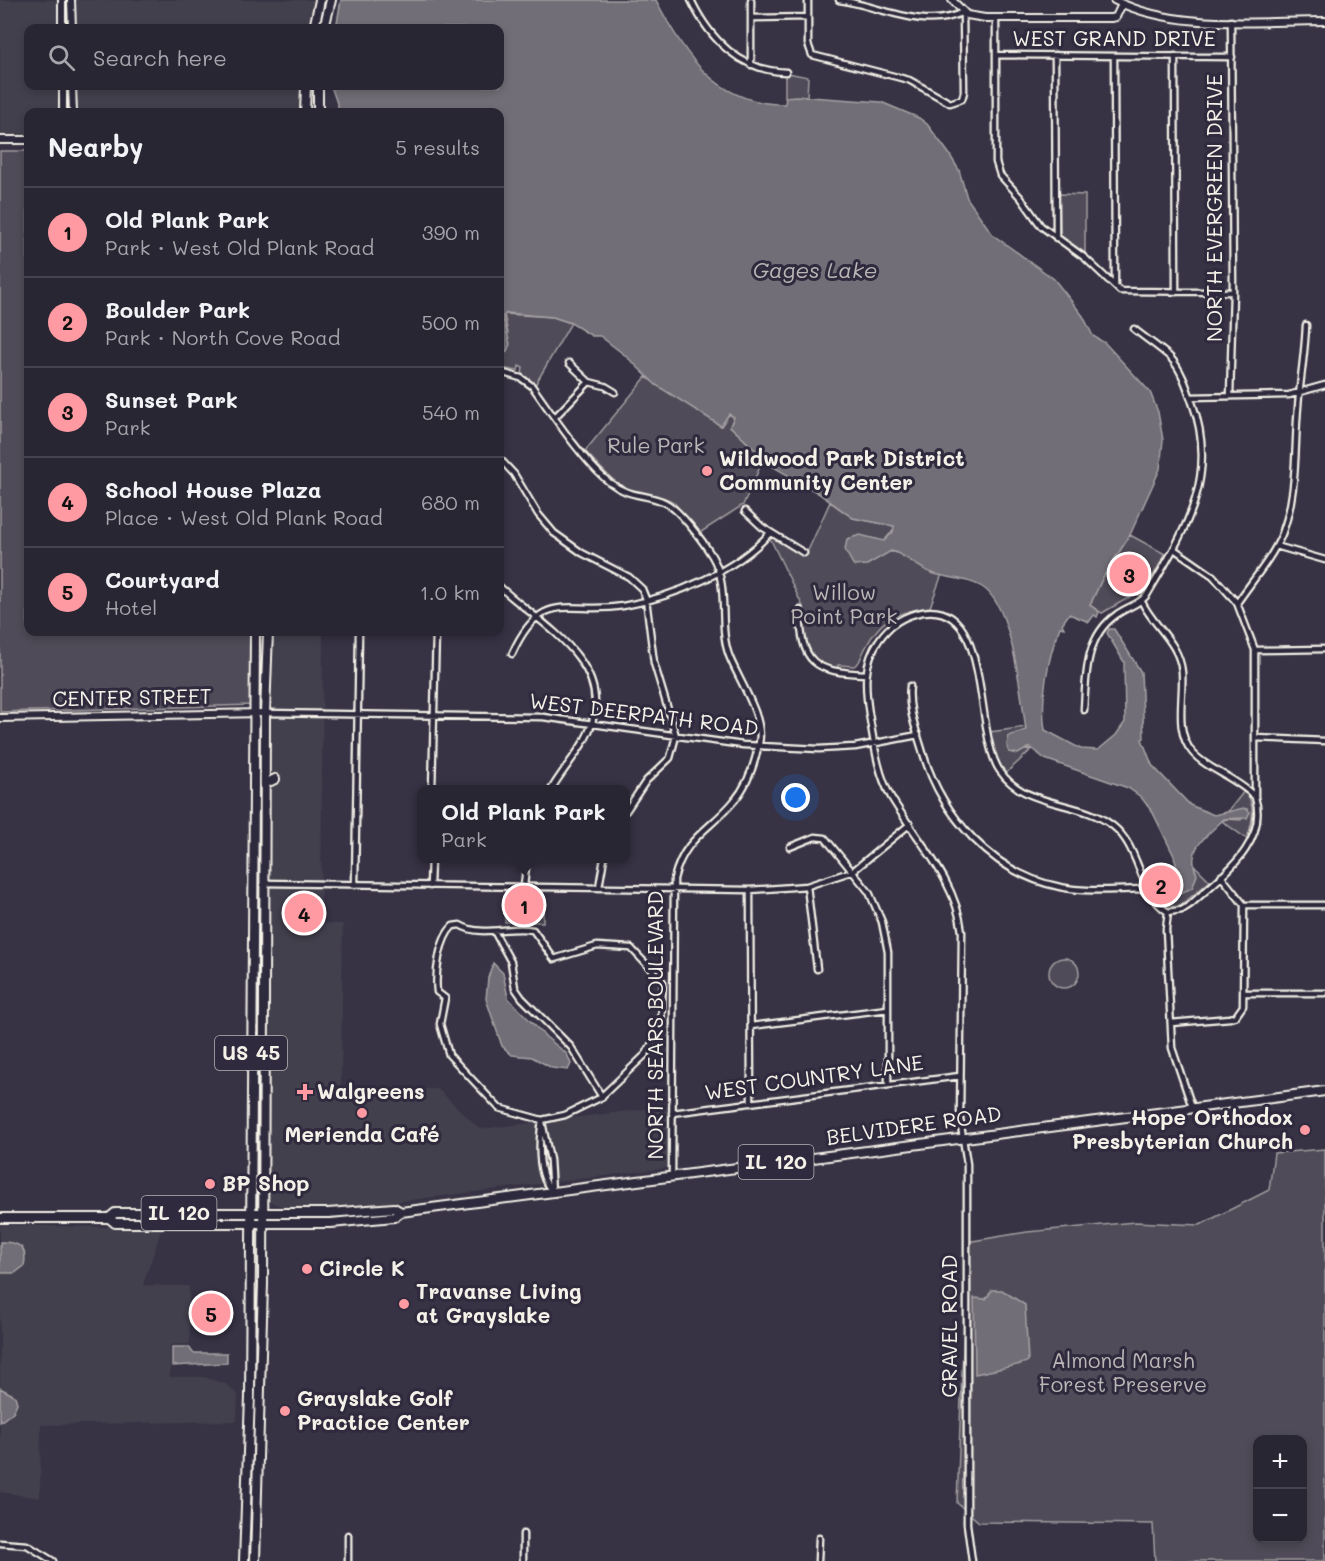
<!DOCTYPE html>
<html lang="en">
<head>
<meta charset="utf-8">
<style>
  :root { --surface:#292633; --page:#35323f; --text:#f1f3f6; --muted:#a5a5ac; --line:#45434e; --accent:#ff9aa2 }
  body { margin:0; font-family:Mali,sans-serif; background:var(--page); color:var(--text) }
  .controls { position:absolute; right:18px; bottom:18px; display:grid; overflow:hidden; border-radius:12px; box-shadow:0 3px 9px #0003 }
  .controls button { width:54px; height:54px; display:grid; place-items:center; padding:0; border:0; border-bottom:2px solid var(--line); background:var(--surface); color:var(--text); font:30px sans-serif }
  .you { position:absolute; left:796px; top:798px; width:21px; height:21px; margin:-15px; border:4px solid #fff; border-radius:50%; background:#1a73e8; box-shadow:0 0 0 9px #1a73e833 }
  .badge { display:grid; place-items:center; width:39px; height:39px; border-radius:50%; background:var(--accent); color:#111; font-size:20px; font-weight:700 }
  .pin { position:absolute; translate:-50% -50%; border:3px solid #fff; box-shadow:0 2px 6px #0006 }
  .popup { position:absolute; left:417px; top:785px; width:213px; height:78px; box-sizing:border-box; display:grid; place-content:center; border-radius:12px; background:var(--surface); filter:drop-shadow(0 2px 4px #0005); font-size:20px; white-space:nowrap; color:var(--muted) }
  .popup b { font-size:22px; color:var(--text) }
  .popup::after { content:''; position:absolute; left:50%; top:100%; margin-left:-12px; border:12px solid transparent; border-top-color:var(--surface) }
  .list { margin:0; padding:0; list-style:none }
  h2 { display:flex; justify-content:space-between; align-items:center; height:78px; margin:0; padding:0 24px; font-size:26px }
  h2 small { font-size:20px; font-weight:400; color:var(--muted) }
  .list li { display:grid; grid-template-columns:39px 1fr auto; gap:18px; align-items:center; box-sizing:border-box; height:90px; padding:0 24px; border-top:2px solid var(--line) }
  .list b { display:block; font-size:22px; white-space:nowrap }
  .list p { margin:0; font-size:20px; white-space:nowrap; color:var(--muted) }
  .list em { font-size:20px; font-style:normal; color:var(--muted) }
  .icon { flex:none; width:33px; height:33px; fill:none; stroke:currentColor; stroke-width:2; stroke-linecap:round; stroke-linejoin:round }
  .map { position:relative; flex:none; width:1325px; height:1561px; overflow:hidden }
  .search { position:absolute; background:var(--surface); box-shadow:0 3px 9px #0003; left:24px; top:24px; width:480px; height:66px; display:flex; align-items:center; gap:15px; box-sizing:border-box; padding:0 21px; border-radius:12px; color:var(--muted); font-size:22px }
  .panel { position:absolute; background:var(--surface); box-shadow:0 3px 9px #0003; left:24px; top:108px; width:480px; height:528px; border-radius:12px }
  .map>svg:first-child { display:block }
  .built { fill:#433f4e }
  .green { fill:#504b59; stroke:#a29ea0; stroke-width:1.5; fill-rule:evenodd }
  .water { fill:#726e77; stroke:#a6a2a4; stroke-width:1.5 }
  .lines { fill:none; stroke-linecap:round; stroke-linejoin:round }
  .minor-casing { stroke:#f4f1e8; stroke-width:9 }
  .tertiary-casing { stroke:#f4f1e8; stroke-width:10 }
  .primary-casing { stroke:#f4f1e8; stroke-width:12 }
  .minor { stroke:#2f2a3d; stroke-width:4.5 }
  .tertiary { stroke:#2f2a3d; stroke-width:6 }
  .primary { stroke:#2f2a3d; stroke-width:8 }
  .poi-dot { fill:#ff9aa2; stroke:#2f2a3d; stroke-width:2 }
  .labels { text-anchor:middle; stroke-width:6; stroke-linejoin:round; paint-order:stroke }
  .shield { fill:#2f2a3d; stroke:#b9b5b5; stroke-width:1.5 }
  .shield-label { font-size:20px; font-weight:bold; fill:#f4f1e8 }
  .street-label { font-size:21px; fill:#f4f1e8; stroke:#2f2a3d }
  .park-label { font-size:21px; fill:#bbb7b6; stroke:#2f2a3d }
  .poi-label { font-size:21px; font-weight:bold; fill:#f4f1e8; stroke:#2f2a3d; text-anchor:start }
  .water-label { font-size:22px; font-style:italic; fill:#bab6b5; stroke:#2f2a3d }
</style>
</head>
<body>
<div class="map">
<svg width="1325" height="1561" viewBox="0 0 1325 1561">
  <rect width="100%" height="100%" fill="#373244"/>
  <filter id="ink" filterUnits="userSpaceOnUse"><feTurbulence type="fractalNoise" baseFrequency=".0167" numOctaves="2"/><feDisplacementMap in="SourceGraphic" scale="12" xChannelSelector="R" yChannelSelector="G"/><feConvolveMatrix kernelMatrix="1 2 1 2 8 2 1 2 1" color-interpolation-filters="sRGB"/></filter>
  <g filter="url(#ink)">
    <path class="built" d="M0,0H318L311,28H28V86H302L300,112H28V135H0Z
      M274,632H323L321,923L343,924L341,1089H438L480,1129L678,1105L677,1167L354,1207L285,1208L271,1202L266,1194V918L269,721Z
      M0,1225L162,1228L143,1285L189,1286L190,1344L170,1345V1377H204L226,1384L238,1395L237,1421L41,1425L40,1498L0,1492Z"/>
    <path class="green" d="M788,73L808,77L807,97H785V75Z
      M0,151H28V632H254L253,705L0,712Z
      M1059,194L1085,195V253L1060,236Z
      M504,314L553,317L571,323L535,385L522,374L523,368L519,366L518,371L500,368V355L508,333Z
      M646,377L721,426L729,414L734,417L730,426L764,458L743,505L698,534C690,524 682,509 672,501C663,495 650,497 640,494C616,488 601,468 585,451Z
      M830,502L853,518L894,526L895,528L884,541L875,539L889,552H896L936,574H942L930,607C889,613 875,623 859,662L854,666L838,665L837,669L823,664L810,654L804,640L805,611L769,536L806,555Z
      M1130,535L1165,554L1145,591L1139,596L1137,593L1102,613L1090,605L1103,577Z
      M1026,727V731L1007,747L1009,752L1032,749L1005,774L994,753L990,732Z
      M1245,790C1256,806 1253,821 1247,839L1222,821L1226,819L1241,820L1247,809L1226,814Z
      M1191,862L1210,881L1180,906C1162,910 1155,895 1149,880L1177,869L1173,874L1172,887L1176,892L1196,872Z
      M505,888H543V922H505Z
      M1049 973a15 15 0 1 1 30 0a15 15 0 1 1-30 0Z
      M1325,1149V1561H1155L1153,1524L979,1522L957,1503L967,1242L1027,1232L1135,1222L1200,1225L1269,1190L1274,1153ZM1258,1440H1302V1538H1258Z"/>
    <path class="water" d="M341,0H656C684,55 717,105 785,104L786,97L796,96L881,102L919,118L927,124L948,152L959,170L967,198L993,235L1054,279L1083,316L1093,336L1105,343L1150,392L1158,412L1163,440L1160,469L1130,535L1103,577L1090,605L1099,612L1097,617L1094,615L1089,622L1069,614L1062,624L1064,628L1060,627C1048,656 1040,701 1045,730L1081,749L1098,750L1116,735L1125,722L1124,662L1107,633L1109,629H1114L1141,672L1144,738L1142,739L1152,765L1190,805L1214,815L1244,808L1250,812L1247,818L1224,819C1207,836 1185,848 1197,875L1192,888L1181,893L1173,889L1172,878L1177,869L1174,856L1153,813L1141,797L1128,788L1045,759L1030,747L1018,754L1009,752L1007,744L1009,736L1026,730C1021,696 1013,611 985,589C970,578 948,579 932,573C918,568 905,554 891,551L867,565L854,566L845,550L847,539L860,535L884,541L893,532L894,526L853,518L818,493L772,466L730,426L734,417L729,414L721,426L656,385L626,356L600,336H592L571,323L553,317L506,313L503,317L510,344L507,351L500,355V112H340L331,86H500V28H336Z
      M493,963L503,973L508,998L546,1037L567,1054L571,1064L568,1070L552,1068L532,1057L512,1055L502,1046L486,999L488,978Z
      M0,1242C19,1242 28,1246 24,1266L15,1273H0Z
      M992,1290H1002L1025,1305L1028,1361C1022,1366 986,1371 975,1374L974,1298L986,1299Z
      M172,1347H189L193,1353H227V1363L172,1366Z
      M0,1388L15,1396L17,1403L13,1412L0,1422Z"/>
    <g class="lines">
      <g class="minor-casing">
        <path id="minor" d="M691,0C710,40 741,71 786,72
          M808,0V44L812,55L909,80L950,103L962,99L964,92L963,12C925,32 877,5 839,0
          M751,18L808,17
          M996,18V162L1000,175L1021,198L1041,226L1085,258L1120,291L1233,292
          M996,55L1232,57
          M1055,55L1056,238
          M1114,56L1115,286
          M1175,56L1176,292
          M751,65V0
          M569,363L589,382
          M500,372L521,378L532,386C552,414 583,461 609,482C630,498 643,493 664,502C679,509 703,541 712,556C731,588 717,627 730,658C739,680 765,719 759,743C755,763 747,786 734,801C710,830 684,837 674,879L672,1176
          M1230,396L1233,292L1231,21
          M1190,397L1289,395L1325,385
          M555,417L589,382L605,386L615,392
          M500,459L514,474L538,514L554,533L582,553L629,577L642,589L646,599L654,663L676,736L670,758L646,781L626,811
          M745,511L762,527L804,553
          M1276,546L1325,560
          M500,587C537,622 611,659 592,723C585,747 563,768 551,790
          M1142,602C1154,627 1179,642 1182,672C1184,699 1174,730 1192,752C1206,769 1236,777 1255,797
          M1237,603C1252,581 1272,558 1282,534C1298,492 1294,451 1298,407C1300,380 1305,353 1306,325
          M800,610C801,664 814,672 866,674
          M1255,650L1325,649
          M512,654C542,587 569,615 623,606C674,597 736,571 770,533
          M910,686C907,708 917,732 923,753C942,816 993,874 1060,887C1088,893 1119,889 1148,889
          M1084,710C1086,675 1085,637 1116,615C1126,607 1139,605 1147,595C1184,532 1220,478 1192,402C1187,387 1181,369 1170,357C1159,347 1145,338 1134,329
          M265,713L543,717L743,745L819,749L855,747L918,735
          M1255,738L1325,741
          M432,790L436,632
          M790,847L815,837L825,838L869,892L882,922L888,952V1084
          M264,883L750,890L807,886L853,871L910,824
          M355,885L359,632
          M430,886L431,858
          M524,886L527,858
          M807,886L817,969
          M599,887L604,858
          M750,890L751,1103
          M1244,905H1325
          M1168,912L1182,910L1191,904C1221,876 1269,844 1255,797V650L1237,603L1213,576L1174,549
          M1168,912L1166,929L1172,1048L1192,1107
          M460,925C481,938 510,925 533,930L554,959L597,946L631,948L663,982L661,1026L646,1054L600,1098L565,1115L542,1120L499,1108L449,1055L440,1024L445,998L437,992C435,974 439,939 453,926Z
          M494,931L511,962L515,988L522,998L571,1047L602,1097
          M1245,993H1325
          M1171,1023L1230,1018L1236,1016L1243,1006L1244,905L1221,876
          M751,1026L888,1009
          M672,1113L960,1076
          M542,1120C539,1141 536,1175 552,1191
          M542,1122L550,1160L552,1191
          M523,1534V1561
          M348,1535V1561
          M0,1543L27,1545L53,1561
          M818,1561L819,1538
          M972,1561L967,1524V1164L960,1119L962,932C956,879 917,841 891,797C877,772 874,742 869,714C865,688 863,663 879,640C889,625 905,615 923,612C993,601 973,733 1000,771C1026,809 1079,799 1113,826C1141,848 1138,893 1168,912"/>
      </g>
      <g class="tertiary-casing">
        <path id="tertiary" d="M62,0V28
          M71,0L72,28
          M952,0L967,15L985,18H1111L1116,17L1122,4
          M1114,0C1176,31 1257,21 1325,21
          M63,86V112
          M72,86L73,112
          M0,140H28
          M0,718L265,713"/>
      </g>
      <g class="primary-casing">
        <path id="primary" d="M314,28L320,0
          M324,28L331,0
          M305,112L306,86
          M318,112V86
          M265,784L275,779
          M0,1218H109L115,1223H331L394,1217L401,1212L1325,1091
          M109,1218L115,1213H328L394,1208L401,1212
          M244,1561L250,1397L255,632
          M255,1561L263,1284L265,713L268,632"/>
      </g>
      <use href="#minor" class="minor"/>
      <use href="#tertiary" class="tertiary"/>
      <use href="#primary" class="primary"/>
    </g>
  </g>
  <g class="poi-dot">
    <circle cx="707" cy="471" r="6"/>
    <path d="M302 1083h6v6h6v6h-6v6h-6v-6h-6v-6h6z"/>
    <circle cx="362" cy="1113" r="6"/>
    <circle cx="1305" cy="1130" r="6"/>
    <circle cx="210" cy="1184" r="6"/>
    <circle cx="307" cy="1269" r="6"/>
    <circle cx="404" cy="1304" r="6"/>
    <circle cx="285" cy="1411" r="6"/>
  </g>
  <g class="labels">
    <g class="shield">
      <rect x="215" y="1036" width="72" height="34" rx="4.5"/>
      <rect x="738.5" y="1145" width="75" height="34" rx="4.5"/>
      <rect x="141.5" y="1196" width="75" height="34" rx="4.5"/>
    </g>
    <g class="shield-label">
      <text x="251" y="1060">US 45</text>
      <text x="776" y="1169">IL 120</text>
      <text x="179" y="1220">IL 120</text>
    </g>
    <g class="street-label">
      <text x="1114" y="46">WEST GRAND DRIVE</text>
      <text transform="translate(1215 208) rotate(-90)" y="7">NORTH EVERGREEN DRIVE</text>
      <text transform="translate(132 698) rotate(-1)" y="7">CENTER STREET</text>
      <text transform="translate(644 715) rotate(7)" y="7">WEST DEERPATH ROAD</text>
      <text transform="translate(656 1025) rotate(-90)" y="7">NORTH SEARS BOULEVARD</text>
      <text transform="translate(814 1078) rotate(-8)" y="7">WEST COUNTRY LANE</text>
      <text transform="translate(914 1126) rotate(-8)" y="7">BELVIDERE ROAD</text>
      <text transform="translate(950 1326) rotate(-90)" y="7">GRAVEL ROAD</text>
    </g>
    <g class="park-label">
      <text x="656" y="453">Rule Park</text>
      <text x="844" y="600">Willow<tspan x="844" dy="24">Point Park</tspan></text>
      <text x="1123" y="1368">Almond Marsh<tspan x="1123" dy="24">Forest Preserve</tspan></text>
    </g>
    <g class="poi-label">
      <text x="719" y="466">Wildwood Park District<tspan x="719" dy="24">Community Center</tspan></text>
      <text x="317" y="1099">Walgreens</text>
      <text x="1293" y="1125" text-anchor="end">Hope Orthodox<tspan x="1293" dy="24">Presbyterian Church</tspan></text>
      <text x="362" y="1142" text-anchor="middle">Merienda Café</text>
      <text x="222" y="1191">BP Shop</text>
      <text x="319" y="1276">Circle K</text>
      <text x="416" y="1299">Travanse Living<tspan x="416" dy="24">at Grayslake</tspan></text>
      <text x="297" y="1406">Grayslake Golf<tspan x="297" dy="24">Practice Center</tspan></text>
    </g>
    <g class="water-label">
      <text x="815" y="278">Gages Lake</text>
    </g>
  </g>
</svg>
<div class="controls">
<button>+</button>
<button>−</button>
</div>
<div class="you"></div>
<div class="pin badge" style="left:524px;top:905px">1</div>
<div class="popup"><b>Old Plank Park</b>Park</div>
<div class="pin badge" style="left:1161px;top:885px">2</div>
<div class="pin badge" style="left:1129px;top:574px">3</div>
<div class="pin badge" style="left:304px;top:913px">4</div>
<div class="pin badge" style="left:211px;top:1313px">5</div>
<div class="search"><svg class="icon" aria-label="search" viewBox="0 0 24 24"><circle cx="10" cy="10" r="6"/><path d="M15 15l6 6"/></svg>Search here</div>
<section class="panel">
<h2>Nearby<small>5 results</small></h2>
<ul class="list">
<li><span class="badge">1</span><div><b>Old Plank Park</b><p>Park · West Old Plank Road</p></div><em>390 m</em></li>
<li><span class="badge">2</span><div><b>Boulder Park</b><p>Park · North Cove Road</p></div><em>500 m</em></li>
<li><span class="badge">3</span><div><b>Sunset Park</b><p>Park</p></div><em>540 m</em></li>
<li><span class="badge">4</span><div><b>School House Plaza</b><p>Place · West Old Plank Road</p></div><em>680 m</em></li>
<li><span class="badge">5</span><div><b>Courtyard</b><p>Hotel</p></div><em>1.0 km</em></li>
</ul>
</section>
</div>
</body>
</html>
